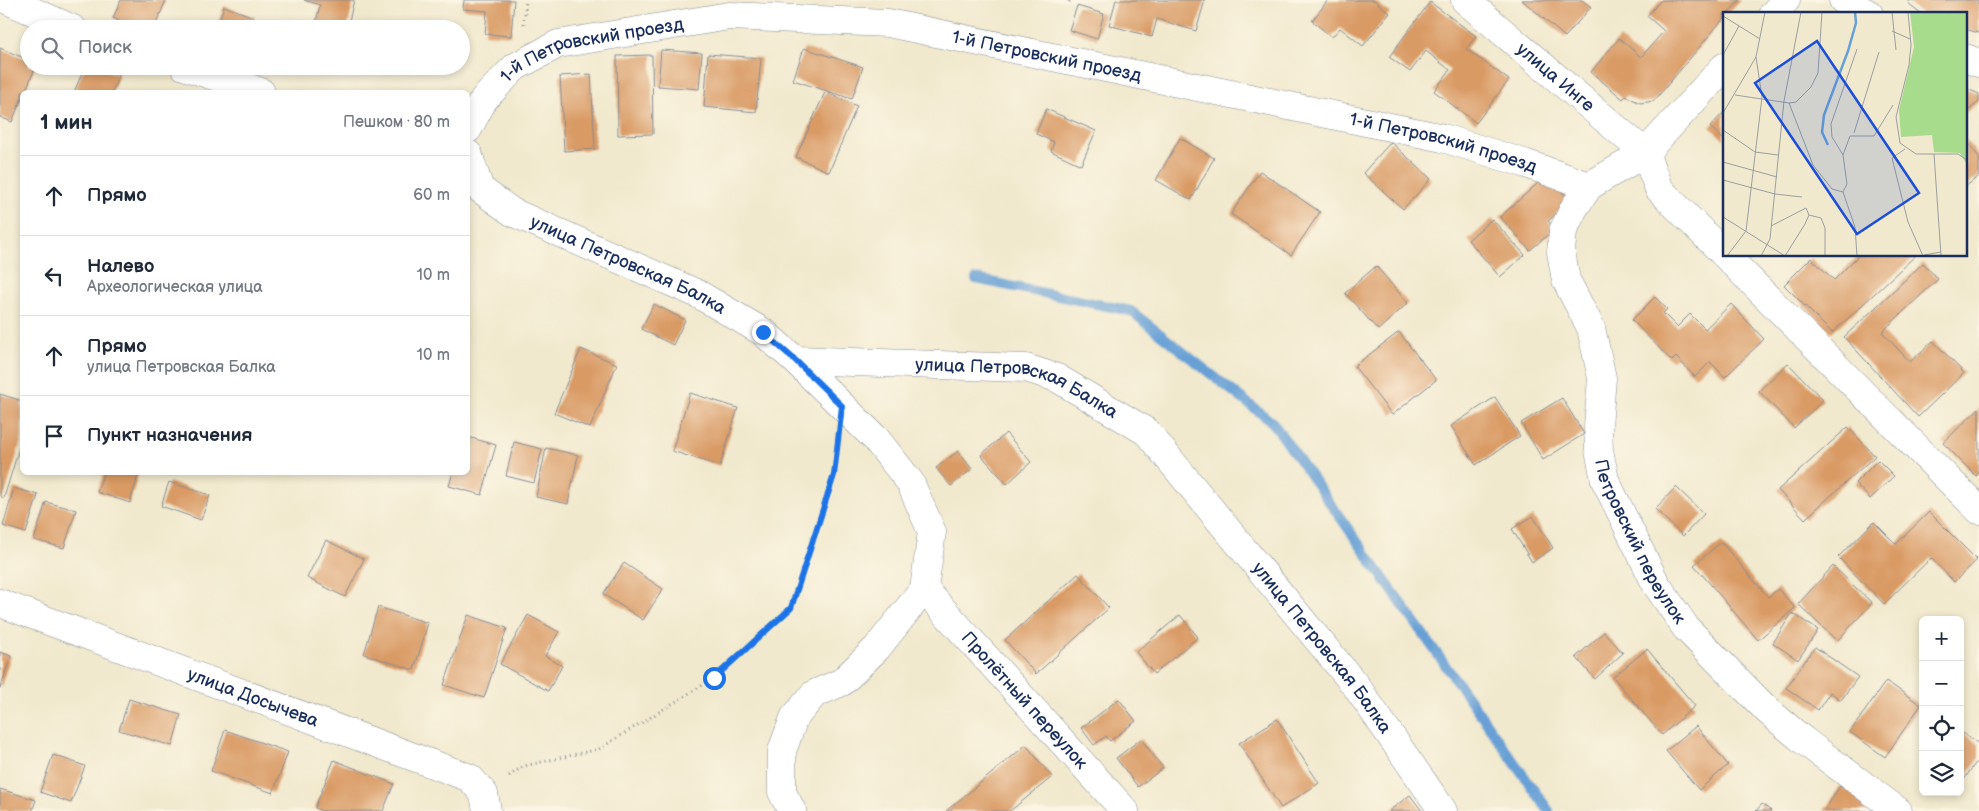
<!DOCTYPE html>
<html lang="ru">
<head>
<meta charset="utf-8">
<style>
  :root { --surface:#fff; --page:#f2f2f3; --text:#1f2937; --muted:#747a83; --line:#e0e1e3 }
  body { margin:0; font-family:"Balsamiq Sans",sans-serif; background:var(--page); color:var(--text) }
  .controls { position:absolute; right:15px; bottom:15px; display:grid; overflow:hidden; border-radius:8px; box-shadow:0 2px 8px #0003 }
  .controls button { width:45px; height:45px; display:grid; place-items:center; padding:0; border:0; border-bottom:1px solid var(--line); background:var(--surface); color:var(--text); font:25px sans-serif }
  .stop { position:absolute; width:15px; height:15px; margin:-11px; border:4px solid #1a73e8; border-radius:50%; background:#fff }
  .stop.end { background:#1a73e8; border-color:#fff; box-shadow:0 1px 5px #0008 }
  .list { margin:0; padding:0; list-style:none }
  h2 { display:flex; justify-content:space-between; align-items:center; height:65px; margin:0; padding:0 20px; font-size:21px }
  h2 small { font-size:16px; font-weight:400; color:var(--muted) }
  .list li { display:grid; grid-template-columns:32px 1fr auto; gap:15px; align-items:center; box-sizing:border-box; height:80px; padding:0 20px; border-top:1px solid var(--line) }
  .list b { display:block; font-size:19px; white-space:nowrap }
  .list p { margin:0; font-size:16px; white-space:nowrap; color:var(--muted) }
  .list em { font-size:16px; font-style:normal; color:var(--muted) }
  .icon { flex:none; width:28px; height:28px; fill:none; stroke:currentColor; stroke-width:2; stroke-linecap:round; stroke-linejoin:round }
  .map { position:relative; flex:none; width:1979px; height:811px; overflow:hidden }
  .search { position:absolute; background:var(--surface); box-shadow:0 2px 8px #0003; left:20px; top:20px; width:450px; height:55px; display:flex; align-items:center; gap:12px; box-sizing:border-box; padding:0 18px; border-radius:28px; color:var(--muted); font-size:19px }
  .panel { position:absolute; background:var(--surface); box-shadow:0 2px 8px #0003; left:20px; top:90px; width:450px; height:385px; border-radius:8px }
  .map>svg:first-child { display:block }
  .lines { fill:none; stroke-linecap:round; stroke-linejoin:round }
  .stream { stroke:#68a0d6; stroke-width:10 }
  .building { fill:#d99a63 }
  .minor-casing { stroke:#868c96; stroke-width:29 }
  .path { stroke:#868c96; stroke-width:3; stroke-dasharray:1 4; stroke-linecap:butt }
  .minor { stroke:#fff; stroke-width:28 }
  .route { stroke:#1a73e8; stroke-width:6 }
  .labels { text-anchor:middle; stroke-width:5; stroke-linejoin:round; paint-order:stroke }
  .street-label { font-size:18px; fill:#1b2f5e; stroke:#fcf5e5 }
  .inset-river { fill:none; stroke:#68a0d6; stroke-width:2.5 }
  .inset-road { fill:none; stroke:#9b9fa1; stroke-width:1 }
  .view { fill:#1d4ed8; fill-opacity:0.15; stroke:#1d4ed8; stroke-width:2.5 }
  .inset-edge { fill:none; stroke:#1b2f5e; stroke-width:2.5 }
</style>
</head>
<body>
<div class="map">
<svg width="1979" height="811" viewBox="0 0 1979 811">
  <rect width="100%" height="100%" fill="#fcf5e5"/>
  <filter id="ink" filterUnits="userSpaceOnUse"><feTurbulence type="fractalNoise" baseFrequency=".02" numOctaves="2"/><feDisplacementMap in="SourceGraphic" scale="10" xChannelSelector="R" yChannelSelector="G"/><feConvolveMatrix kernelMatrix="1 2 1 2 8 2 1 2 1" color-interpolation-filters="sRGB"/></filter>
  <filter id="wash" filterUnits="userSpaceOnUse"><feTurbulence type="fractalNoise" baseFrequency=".0096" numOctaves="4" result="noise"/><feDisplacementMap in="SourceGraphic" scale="20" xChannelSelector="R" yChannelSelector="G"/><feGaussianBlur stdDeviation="1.12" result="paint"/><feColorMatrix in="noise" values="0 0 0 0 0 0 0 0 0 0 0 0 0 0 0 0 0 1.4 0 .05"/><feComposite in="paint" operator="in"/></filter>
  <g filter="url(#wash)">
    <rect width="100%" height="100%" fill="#f1e9cd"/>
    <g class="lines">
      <path class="stream" d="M976,279L1131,311L1273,423L1549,811"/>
    </g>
    <g id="blocks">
      <path class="building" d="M121,0H166L154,29H137L113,18Z
        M304,0H354L347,29H322L315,27L320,5Z
        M464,0H514L511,36L485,34L487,11L463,9Z
        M1116,0H1205L1196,31L1157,19L1152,37L1109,25Z
        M1328,0H1374L1390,13L1363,46L1340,28L1332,37L1312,21Z
        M1522,0H1582L1591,7L1565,37Z
        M1661,0H1740L1728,14H1724V18L1654,101L1640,103L1626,96L1623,99L1591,72L1619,38L1641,57L1664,31L1647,16Z
        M1910,0H1979L1977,4H1979V33L1965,29V14H1922L1908,3Z
        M1430,2L1476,36L1466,49L1509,80L1476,123L1434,91L1450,70L1426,51L1410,72L1389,57Z
        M224,6L254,17L250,29H216Z
        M1077,6L1104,14L1097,39L1069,30Z
        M0,48L29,60V66H36L25,92H22V98L12,122L0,117Z
        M804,48L863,67L852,99L793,80Z
        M661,50L702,53L699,89L658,86Z
        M708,54L761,58L756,112L704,107Z
        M652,55L653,134L618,135L617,56Z
        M85,66H96L119,75L112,92H74Z
        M591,74L595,149L564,151L560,76Z
        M1965,88L1979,94V102L1965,113Z
        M825,92L857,106L829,172L796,157Z
        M1046,109L1096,131L1081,165L1051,151L1054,142L1036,134Z
        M1724,112V140L1710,127Z
        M1180,138L1214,158L1191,200L1156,180Z
        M1965,139L1979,157V176L1965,187Z
        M1391,142L1431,179L1403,209L1363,173Z
        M1260,171L1320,212L1291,255L1231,214Z
        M1547,175L1570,201L1548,221L1555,229L1530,250L1500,217Z
        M1492,219L1525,255L1500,277L1468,240Z
        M1859,255H1916L1832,333L1784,285L1811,258L1834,280Z
        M1923,263L1938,279L1882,332L1910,362L1933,341L1964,373L1918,417L1844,337Z
        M1376,266L1408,303L1378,330L1345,293Z
        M1655,297L1667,309L1663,313L1677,327L1690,314L1705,329L1731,304L1764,339L1725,377L1710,362L1695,377L1676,357L1672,361L1632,320Z
        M654,304L685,320L673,345L641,329Z
        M1399,332L1436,380L1392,415L1354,366Z
        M581,349L617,364L590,428L554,413Z
        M1788,363L1823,400L1794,428L1759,391Z
        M690,393L738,408L720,466L672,451Z
        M0,394L22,401V438L4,498L0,496Z
        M1495,397L1520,436L1476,465L1451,426Z
        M1562,398L1584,434L1543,460L1521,423Z
        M1979,408V473L1976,476L1943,443Z
        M1848,427L1875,456L1805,519L1778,490Z
        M1006,433L1031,462L1007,484L981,455Z
        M468,437L496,445L482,495L449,486L453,472H468Z
        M514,442L542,449L534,483L506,476Z
        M546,448L578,455L568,504L536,497Z
        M958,451L972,469L951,486L936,468Z
        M1878,460L1894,476L1870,499L1855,483Z
        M104,472H139L130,503L97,492Z
        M169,482L210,495L201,520L161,506Z
        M1676,487L1704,514L1683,536L1655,509Z
        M14,488L38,495L26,533L3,526Z
        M46,502L76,510L64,548L34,540Z
        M1929,512L1977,560L1954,582L1931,558L1884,604L1838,557L1874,522L1896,544Z
        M1533,516L1553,548L1532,562L1512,529Z
        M326,540L364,559L345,597L307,578Z
        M1721,542L1768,597L1778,589L1795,608L1758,640L1694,565Z
        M624,563L663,589L643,620L603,594Z
        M1833,566L1872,603L1837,641L1798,604Z
        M1078,574L1109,608L1036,674L1005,640Z
        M378,607L428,623L414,670L364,654Z
        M1792,613L1818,630L1798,660L1773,643Z
        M468,615L507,628L484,698L444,685Z
        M528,615L559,632L545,656L562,666L548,691L500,664Z
        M1180,615L1198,637L1154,674L1136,652Z
        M1604,632L1623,653L1595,679L1576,657Z
        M1815,647L1858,677L1841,700L1830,692L1818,710L1786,688Z
        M1647,649L1695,706L1662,735L1613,677Z
        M0,652L11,656L0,689Z
        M1886,681L1921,705L1885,757L1850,732Z
        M129,699L181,715L172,746L119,730Z
        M1119,699L1136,721L1110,741L1106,736L1094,745L1081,728Z
        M1277,719L1319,783L1281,808L1239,743Z
        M1696,726L1728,765L1699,790L1666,751Z
        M225,730L288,752L273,793L211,771Z
        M1960,731L1979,744V758L1960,785Z
        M1141,739L1163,768L1138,787L1116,758Z
        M1026,745L1052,777L1010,811H946Z
        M53,755L85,766L71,803L40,792Z
        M334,760L394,784L383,811H322L315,808Z
        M1840,786L1877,811H1824Z
        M0,789L36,800L32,811H0Z
        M1410,795L1422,811H1389Z
        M1762,804L1771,811H1756Z"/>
    </g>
  </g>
  <g filter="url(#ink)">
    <use href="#blocks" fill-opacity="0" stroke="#868c96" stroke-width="1"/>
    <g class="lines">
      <g class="minor-casing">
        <g id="minor">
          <path d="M7,0L73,29"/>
          <path id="s1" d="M1465,0L1645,153L1659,189L1724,254"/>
          <path d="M1843,0L1869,14"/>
          <path d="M1773,14L1786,0"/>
          <path d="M1965,58L1979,63"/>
          <path d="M184,66L261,92"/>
          <path id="s2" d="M468,129L484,99L515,67L558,44L729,16L888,23L1443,138L1524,163L1589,186L1645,153L1724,67"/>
          <path id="s3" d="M468,154L480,189L512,212L698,294L763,332L795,360L1026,368L1057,378L1147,432L1356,686L1443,811"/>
          <path id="s4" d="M1589,186L1574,208L1563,231L1561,252L1566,280L1591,328L1602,378L1598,426L1599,450L1605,480L1656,584L1686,628L1768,711L1803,740L1898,811"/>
          <path d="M1725,255L1979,510"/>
          <path id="s5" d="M924,589L1125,811"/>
          <path id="s6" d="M0,603L470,778L484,794L487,811"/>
          <path d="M792,811L782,792V751L794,718L814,694L842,682L877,648L924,589L932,532L910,482L876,439L795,360"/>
        </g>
      </g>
      <path class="path" d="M1069,2L1070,0
        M524,24L526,0
        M509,776L524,766L599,749L714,678L791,608L835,475L837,448"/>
      <use href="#minor" class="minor"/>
    </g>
  </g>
  <g class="lines" filter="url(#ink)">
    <path class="route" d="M714,678L791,608L834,475L842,406L795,360L763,332"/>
  </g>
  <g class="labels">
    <g class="street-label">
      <text dy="6" stroke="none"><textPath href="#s2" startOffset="158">1-й Петровский проезд</textPath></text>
      <text dy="6" stroke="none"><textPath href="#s2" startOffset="622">1-й Петровский проезд</textPath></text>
      <text dy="6" stroke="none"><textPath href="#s1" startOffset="119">улица Инге</textPath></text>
      <text dy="6" stroke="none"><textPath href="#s2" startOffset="1028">1-й Петровский проезд</textPath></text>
      <text dy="6" stroke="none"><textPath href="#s3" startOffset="204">улица Петровская Балка</textPath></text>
      <text dy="6" stroke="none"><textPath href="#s3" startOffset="624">улица Петровская Балка</textPath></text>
      <text dy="6" stroke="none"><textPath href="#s4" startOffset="380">Петровский переулок</textPath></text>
      <text dy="6" stroke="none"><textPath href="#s3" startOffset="1044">улица Петровская Балка</textPath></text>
      <text dy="6" stroke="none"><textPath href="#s6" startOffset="270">улица Досычева</textPath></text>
      <text dy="6" stroke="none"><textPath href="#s5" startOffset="150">Пролётный переулок</textPath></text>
    </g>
  </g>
  <g transform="translate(1723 12)">
    <rect width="244" height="244" fill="#f1e9cd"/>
    <path d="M187,0H244V153L237,141L211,140L209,123L178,125L176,98L191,35Z" fill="#a7dc8c"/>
    <path class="inset-river" d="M105,133L99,120L101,103L125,39L133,11L132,0"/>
    <path class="inset-road" d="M169,0L173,38M185,0L188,33L186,53L173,105L177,131L193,142H235L244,148M0,4L37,27M169,19L187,27M0,43L16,14M12,83L66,91L90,153L109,177L120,180M66,91L73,90L88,75L95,61L99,0M0,101L33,45L42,0M0,118L32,140L55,143M131,121L156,40M182,137L169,146L185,210L200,244M211,142L218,244M120,143L127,124H151L170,93M0,150L54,165M0,168L52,182L79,185M244,192V234M86,203L98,206L102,216V244M0,205L62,244M48,214L83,196L86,203L82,212L62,244M201,243L218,240M4,244L23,219L39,85L33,45M38,244L47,227L61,89L78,0M134,244L132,215L120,180L124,172L120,143L109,125L108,112L134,37"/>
    <path class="view" d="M94,29L196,181L134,222L32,71Z"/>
    <rect width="244" height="244" class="inset-edge"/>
  </g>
</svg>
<div class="controls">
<button>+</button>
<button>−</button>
<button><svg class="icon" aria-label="locate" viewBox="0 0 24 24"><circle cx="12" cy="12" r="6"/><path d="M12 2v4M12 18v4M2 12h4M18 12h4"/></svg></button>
<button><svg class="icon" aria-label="layers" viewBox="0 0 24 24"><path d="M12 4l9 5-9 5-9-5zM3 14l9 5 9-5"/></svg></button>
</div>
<div class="stop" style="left:714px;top:678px"></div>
<div class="stop end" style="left:763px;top:332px"></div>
<div class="search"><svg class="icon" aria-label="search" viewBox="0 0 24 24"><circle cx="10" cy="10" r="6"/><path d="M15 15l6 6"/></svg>Поиск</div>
<section class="panel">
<h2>1 мин<small>Пешком · 80 m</small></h2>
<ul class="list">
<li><svg class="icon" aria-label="ahead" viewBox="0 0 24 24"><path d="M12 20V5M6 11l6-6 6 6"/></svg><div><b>Прямо</b></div><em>60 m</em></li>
<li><svg class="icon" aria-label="left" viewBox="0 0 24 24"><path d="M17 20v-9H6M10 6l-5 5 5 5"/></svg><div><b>Налево</b><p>Археологическая улица</p></div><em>10 m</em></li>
<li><svg class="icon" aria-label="ahead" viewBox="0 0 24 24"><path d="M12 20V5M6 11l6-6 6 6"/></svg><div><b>Прямо</b><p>улица Петровская Балка</p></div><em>10 m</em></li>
<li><svg class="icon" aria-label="arrive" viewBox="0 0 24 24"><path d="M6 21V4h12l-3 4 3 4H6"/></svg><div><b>Пункт назначения</b></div></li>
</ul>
</section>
</div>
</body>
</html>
